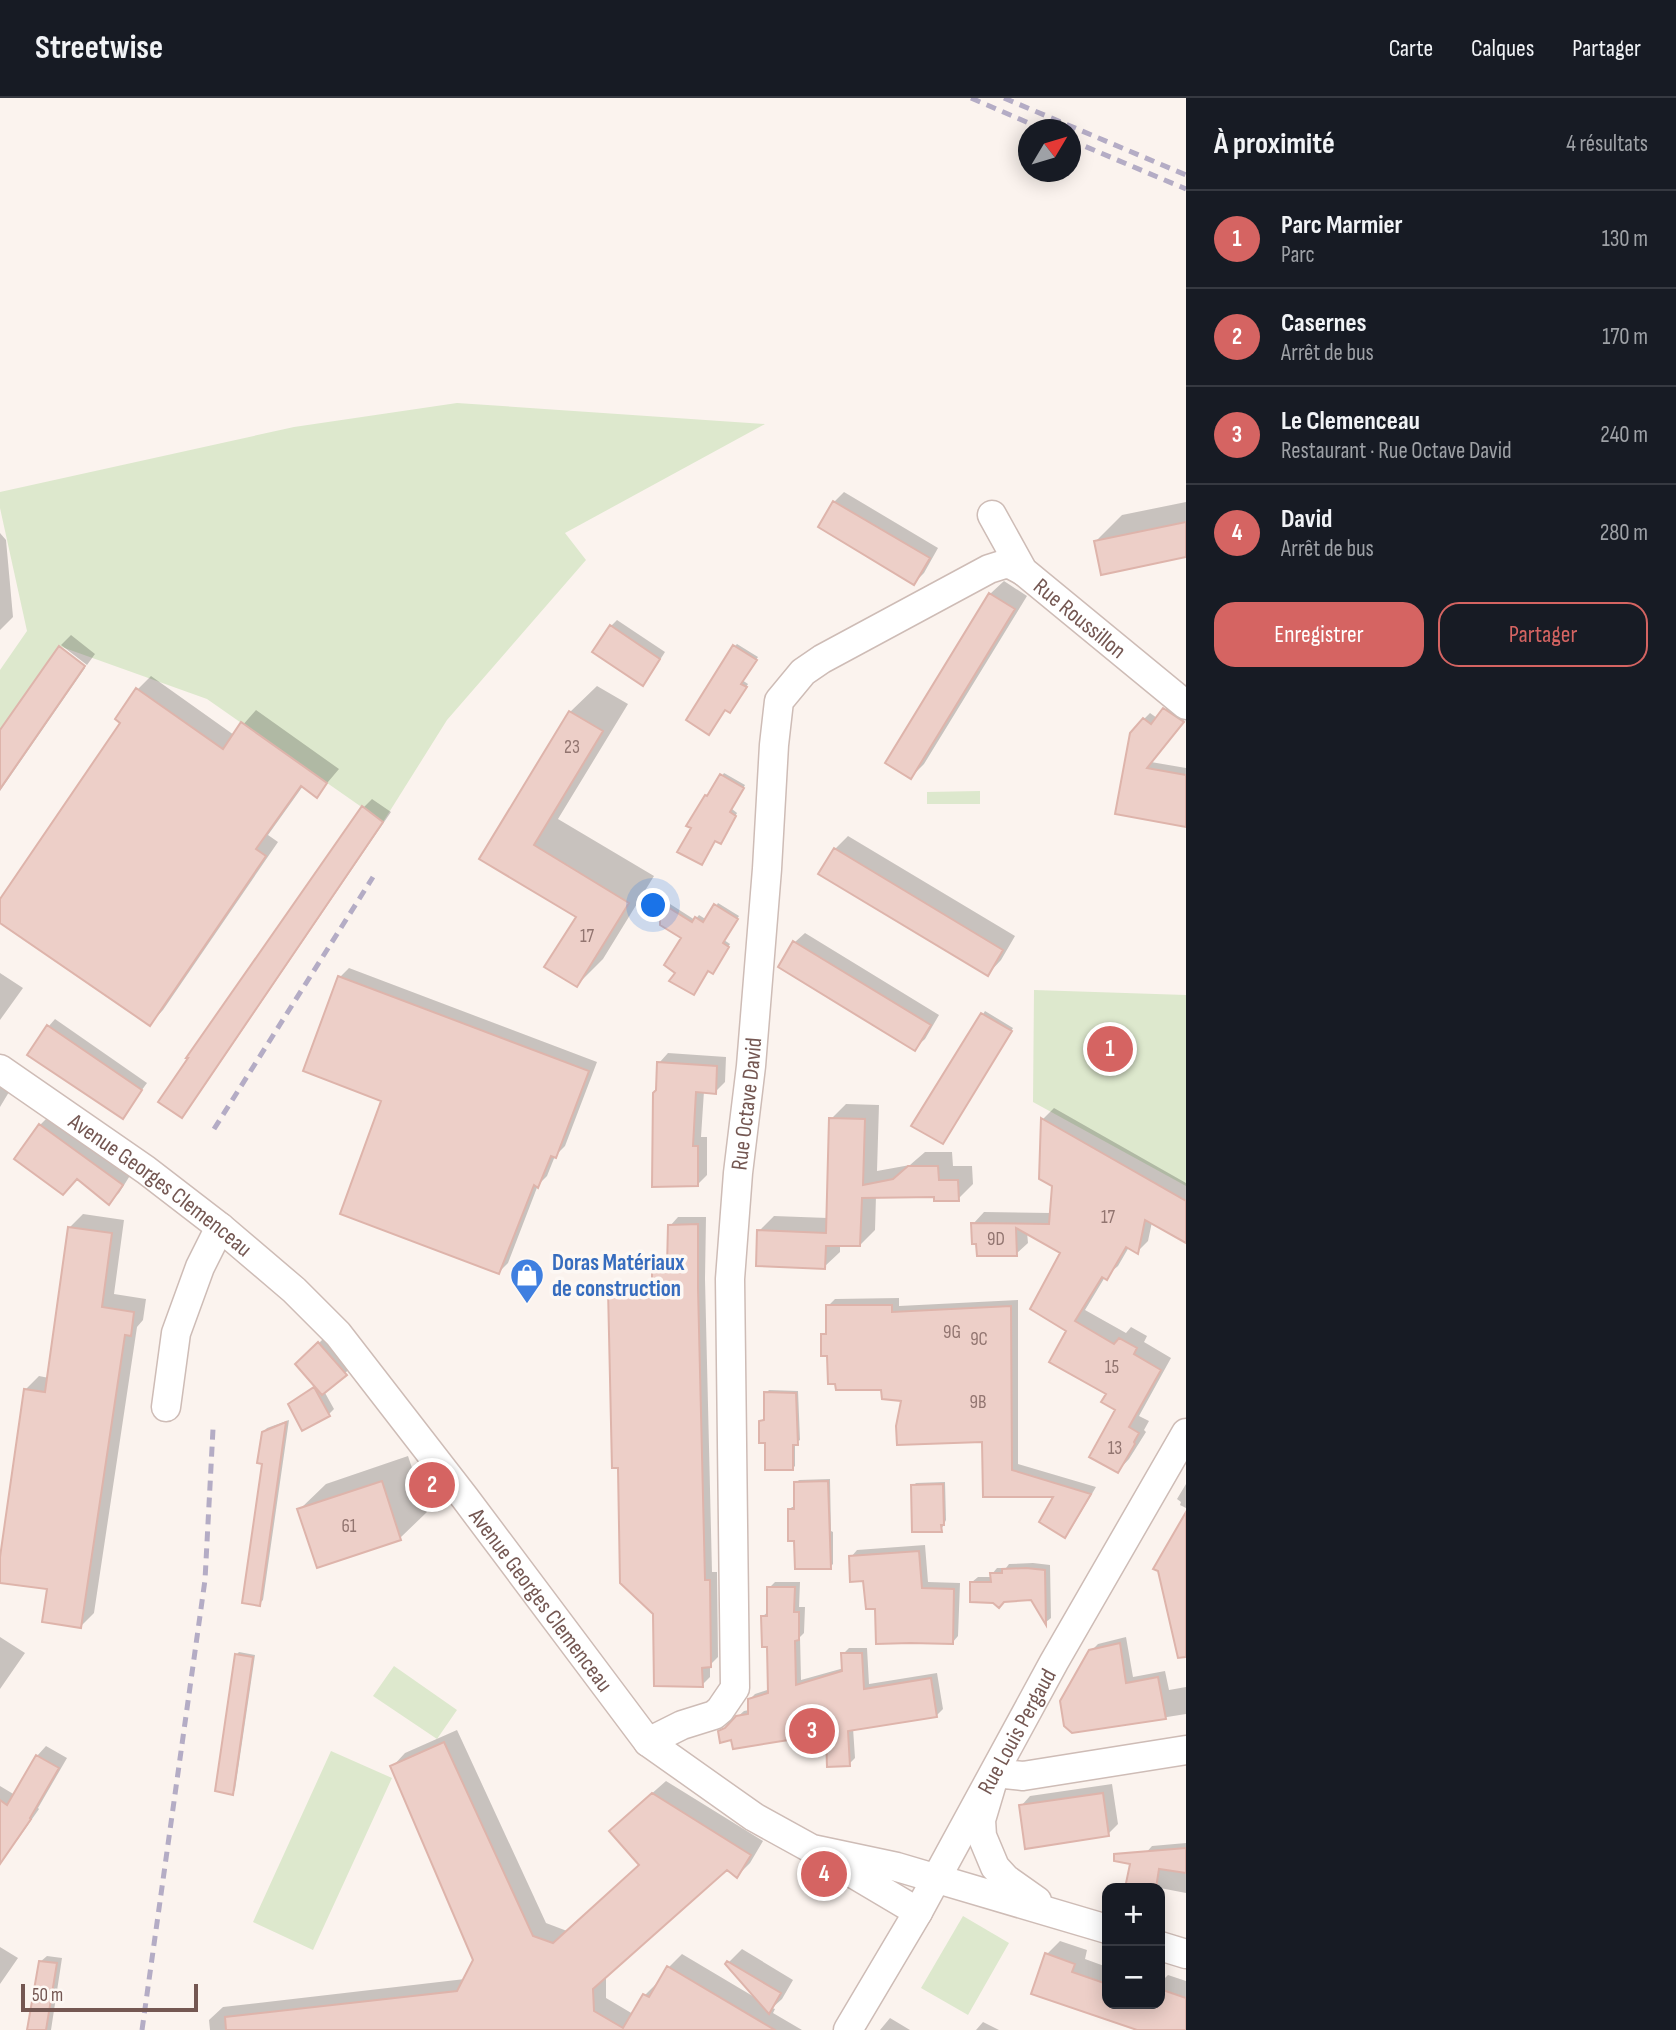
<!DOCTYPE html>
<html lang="fr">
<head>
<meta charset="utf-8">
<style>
  :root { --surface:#171b24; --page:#20242c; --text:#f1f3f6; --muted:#9ea1a6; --line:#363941; --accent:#d56462 }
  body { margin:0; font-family:"Sofia Sans Condensed",sans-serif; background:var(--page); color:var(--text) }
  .controls { position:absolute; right:21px; bottom:21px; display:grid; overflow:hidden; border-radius:14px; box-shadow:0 4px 18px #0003 }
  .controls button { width:63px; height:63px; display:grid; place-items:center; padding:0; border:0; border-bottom:2px solid var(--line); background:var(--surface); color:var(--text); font:35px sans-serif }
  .compass { position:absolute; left:1018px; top:21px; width:63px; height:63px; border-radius:50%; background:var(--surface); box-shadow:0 4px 18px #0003; rotate:52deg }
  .scale { position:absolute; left:21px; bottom:18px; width:177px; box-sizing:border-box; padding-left:7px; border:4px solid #745752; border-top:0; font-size:19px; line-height:24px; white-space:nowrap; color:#745752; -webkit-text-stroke:5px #fdf8f4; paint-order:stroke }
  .you { position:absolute; left:654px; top:808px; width:24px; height:24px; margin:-18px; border:5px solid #fff; border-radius:50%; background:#1a73e8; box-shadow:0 0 0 10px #1a73e833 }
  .badge { display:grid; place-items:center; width:46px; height:46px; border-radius:50%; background:var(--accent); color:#fff; font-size:23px; font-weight:700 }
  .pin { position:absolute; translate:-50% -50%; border:4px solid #fff; box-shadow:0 2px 7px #0006 }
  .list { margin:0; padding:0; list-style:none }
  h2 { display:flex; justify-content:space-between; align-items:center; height:91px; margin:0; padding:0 28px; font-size:30px }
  h2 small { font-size:23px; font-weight:400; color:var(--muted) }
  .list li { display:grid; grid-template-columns:46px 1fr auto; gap:21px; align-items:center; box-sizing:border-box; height:98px; padding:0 28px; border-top:2px solid var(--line) }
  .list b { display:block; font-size:26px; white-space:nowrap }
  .list p { margin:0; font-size:23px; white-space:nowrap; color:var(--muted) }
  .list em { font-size:23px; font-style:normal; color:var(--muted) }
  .actions { display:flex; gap:14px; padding:21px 28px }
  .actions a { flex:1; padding:16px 0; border:2px solid var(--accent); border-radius:21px; text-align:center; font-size:24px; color:var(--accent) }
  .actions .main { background:var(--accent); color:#fff }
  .map { position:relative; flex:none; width:1186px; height:1932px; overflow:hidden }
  header { display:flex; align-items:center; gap:42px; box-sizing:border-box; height:98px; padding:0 35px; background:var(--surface); border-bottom:2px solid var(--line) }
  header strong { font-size:33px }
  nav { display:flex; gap:38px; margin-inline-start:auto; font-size:24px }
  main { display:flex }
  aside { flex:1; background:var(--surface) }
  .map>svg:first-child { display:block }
  .green { fill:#dde8cd }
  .shadow { fill:#0003 }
  .building { fill:#edcfc8; stroke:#deb4ab; stroke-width:2 }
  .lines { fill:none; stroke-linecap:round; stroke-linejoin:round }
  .minor-casing { stroke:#cebcb6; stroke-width:31 }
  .minor { stroke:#fff; stroke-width:28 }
  .rail { stroke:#b4acc5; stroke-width:5; stroke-dasharray:10 7; stroke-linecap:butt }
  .labels { text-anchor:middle; stroke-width:7; stroke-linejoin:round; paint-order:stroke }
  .number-label { font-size:19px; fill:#927570 }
  .street-label { font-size:23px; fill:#745752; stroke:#fdf8f4 }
  .shop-label { font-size:23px; font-weight:bold; fill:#366cbe; stroke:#fdf8f4; text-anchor:start }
</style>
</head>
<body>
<header>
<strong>Streetwise</strong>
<nav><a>Carte</a><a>Calques</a><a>Partager</a></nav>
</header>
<main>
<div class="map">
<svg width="1186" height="1932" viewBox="0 0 1186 1932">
  <rect width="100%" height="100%" fill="#fbf3ee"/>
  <path class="green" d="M457,305L765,326L565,435L586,462L447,622L383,724L207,601L59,548L0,632V572L27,533L0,410V394L294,329Z
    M980,693V706H927V694Z
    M1034,892L1186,897V1088L1033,1004Z
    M394,1568L457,1612L437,1641L373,1598Z
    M331,1653L392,1680L313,1852L253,1824Z
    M963,1818L1009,1845L968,1917L921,1890Z"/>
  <path class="shadow" d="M844,394L938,450L924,475L914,485L834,404Z
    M1186,404V457L1096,443L1122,417Z
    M0,435L6,442L13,519L0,532Z
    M1004,483L1027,498L924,666L911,679L990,496Z
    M617,522L665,554L649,579L643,585L611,528Z
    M71,537L95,556L87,567L61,547Z
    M737,546L758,559L742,582L748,586L733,610L735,548Z
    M59,550L85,570L0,693V635Z
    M151,578L234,637L256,612L339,671L317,697L303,688L268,737L278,744L163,912L150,926L0,823V804L123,624L138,591Z
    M597,588L628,606L558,721L654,778L603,861L577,887L579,819L481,760L570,614Z
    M1171,605L1186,620L1151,664L1186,670V727L1117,715L1144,621L1150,615L1157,620Z
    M724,675L745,687L732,711L737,715L723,741H716L704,763L693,729L688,727Z
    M372,701L391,714L190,1009L181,1018L363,710Z
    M848,738L1015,838L1001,862L988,876L835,751Z
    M718,805L739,818L724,842L730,846L715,871L677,874L684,840L667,809L670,806L695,822L699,817L707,822Z
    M805,835L939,917L925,941L915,950L795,844Z
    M349,870L597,964L565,1048L555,1058L547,1078L538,1087L508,1165L499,1174L383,1002L340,879Z
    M0,875L23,890L0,922Z
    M985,913L1013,930L945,1041L914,1027Z
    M55,921L147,985L122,1019L30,956L49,928Z
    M668,955L726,959L725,984L715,994L704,993L701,1039H707V1077L697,1087L657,993L659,965Z
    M0,989L9,994L0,1009Z
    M846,1006L879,1007L877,1073L910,1067L925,1054H952L953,1068H972L973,1086L958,1101L936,1097L876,1098L875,1132L860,1147L840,1146V1154L824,1169L759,1133L774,1118L828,1120L831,1021Z
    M1054,1010L1186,1085V1143L1152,1124L1148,1143L1137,1154L1129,1149L1118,1168L1105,1179L1085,1212L1126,1235L1131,1229L1147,1238L1144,1244L1171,1260L1139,1318L1149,1323L1144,1332L1146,1334L1129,1361L1118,1373L1117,1312L1069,1232L1063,1155L1027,1134L1028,1145L1016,1156L973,1126L984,1114L1051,1115L1053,1087L1041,1080L1043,1021Z
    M50,1017L131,1076L119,1095L109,1104L40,1027Z
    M83,1116L124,1122L114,1196L146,1201L143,1222L137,1229L94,1515L81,1528L49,1490L0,1483V1472L25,1292L39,1278L49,1280L69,1130Z
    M678,1119H706L705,1181L712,1474H717L718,1559L710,1567V1579L702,1587L654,1515L620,1369L610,1192L618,1184L654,1183V1170L662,1161H669L670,1128Z
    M899,1200V1208L1018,1202V1366L1096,1389L1071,1431L1064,1438L1056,1397H985L984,1342L883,1290L829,1256L823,1237L828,1231V1208L835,1201Z
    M325,1239L352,1269L324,1293L334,1311L329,1316L296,1301L316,1288L298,1266Z
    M769,1292L798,1293L800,1342L795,1345V1368L793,1370L766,1344L760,1323L766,1320V1295Z
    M289,1322L263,1502L259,1506L263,1334L267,1330Z
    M408,1358L427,1414L400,1440L299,1412L326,1386Z
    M830,1381L831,1433L833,1434V1466L830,1469L790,1411L792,1409H796V1385L799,1382Z
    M945,1384L946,1422L941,1432L913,1388L916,1385Z
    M1186,1386V1410L1180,1407L1181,1404L1177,1401Z
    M925,1447L928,1484L960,1485L958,1538L952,1545L877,1509L851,1459L857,1452Z
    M1033,1465L1050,1467L1051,1520L1046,1524L1032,1501L994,1503L972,1484L978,1479H992V1476L997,1470H1006L1009,1466Z
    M775,1484H800L799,1509H805L804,1535L800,1539L801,1582L844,1570L843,1556L849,1550H867L869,1586L937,1575L943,1611L937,1617L853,1630L855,1660L849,1666L827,1634L733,1640L720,1634L744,1613L749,1612V1602L755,1596L770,1591L769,1547L763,1518L769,1513V1490Z
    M0,1539L25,1555L0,1591Z
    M1126,1539L1133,1579L1165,1573L1169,1592L1186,1589V1616L1073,1634L1091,1553L1098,1546Z
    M239,1554L255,1557L235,1692L233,1695L236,1557Z
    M457,1632L546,1825L567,1833L641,1766L624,1720L666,1683L763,1743L750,1765L737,1778L727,1770L606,1878V1900L633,1916L645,1897L658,1884L659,1885L669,1869L682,1856L756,1900L727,1866L742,1851L793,1882L782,1901L772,1910L775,1911L773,1915L802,1932H210L209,1922L223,1909L465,1881L475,1862L392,1669L405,1655Z
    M46,1648L67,1660L38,1710L39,1711L18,1741L9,1750L0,1745V1688L15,1697L37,1658Z
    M1112,1686L1118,1726L1108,1736L1021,1708L1030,1698Z
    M1186,1745V1795L1160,1790V1791L1127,1790L1132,1761L1145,1756L1152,1748Z
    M1060,1843L1087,1852L1085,1861L1107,1869V1906H1160V1885L1168,1877L1186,1883V1932H1140L1034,1895L1047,1856Z
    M0,1849L18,1860L0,1886Z
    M47,1858L62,1860L51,1932H29L40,1864Z
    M890,1920L910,1932H880Z
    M983,1924L999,1932H976Z"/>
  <path class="building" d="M833,403L930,460L914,487L818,429Z
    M1186,424V459L1101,477L1094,443Z
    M989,495L1015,511L911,681L885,665Z
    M610,527L660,561L643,588L592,554Z
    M733,547L757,562L741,586L747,589L730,615L725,612L709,637L686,622Z
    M59,548L85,568L0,691V632Z
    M136,590L223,651L241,624L327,685L317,700L301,688L256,751L266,758L150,928L0,825V801L120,625L115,621Z
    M1163,610L1184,624L1147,670L1186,677V729L1115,716L1130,635L1143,620L1151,626Z
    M569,613L603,633L534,747L629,805L577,889L544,869L576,819L479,761Z
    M720,676L744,690L730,714L736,718L721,746L715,743L702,767L677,754L691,730L686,728L705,697L707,698Z
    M362,708L383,724L182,1020L158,1004L188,960H186Z
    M834,750L1003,852L988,878L818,776Z
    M714,806L738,821L723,845L729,849L713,876L708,873L694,897L669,883L675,875L664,867L681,840L660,827V818L666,808L692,824L695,819L703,824Z
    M793,843L931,927L915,953L778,869Z
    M338,878L589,973L556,1060L551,1058L538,1090L534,1087L499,1176L340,1116L381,1003L303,973Z
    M981,915L1012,933L943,1046L911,1028Z
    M47,927L142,992L123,1021L27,957Z
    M657,964L717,968L716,996L696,994L693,1048H698V1088L652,1089L653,995L656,992Z
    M829,1020L865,1021L863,1087L893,1081L908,1068H938L939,1082H958L959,1103H934V1099L862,1100L860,1148H826L825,1171L756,1168L757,1132L826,1135Z
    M1041,1020L1186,1103V1145L1145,1122L1138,1156L1126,1149L1107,1182L1102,1179L1075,1223L1114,1246L1119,1240L1137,1250L1134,1256L1161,1272L1129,1329L1139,1335L1134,1344L1135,1346L1118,1375L1089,1359L1115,1312L1101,1304L1106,1296L1049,1264L1066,1233L1030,1211L1060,1155L1016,1130L1017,1158H977L976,1146H972L971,1125L1049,1126L1052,1088L1039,1081Z
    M39,1026L123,1087L109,1107L77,1081L63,1097L14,1061Z
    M698,1126V1190L705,1482H710L711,1569L702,1570L703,1589L654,1588L653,1516L620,1485L618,1370H612L608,1191H652V1169H667L668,1127Z
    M68,1129L112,1135L102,1209L134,1214L131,1238L125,1237L81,1530L42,1524L47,1491L0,1485V1459L24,1291L45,1294Z
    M826,1207H892V1214L1011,1208L1012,1372L1091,1396L1065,1440L1039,1424L1053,1399H983L982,1344L897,1347L896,1328L901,1303L882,1301L881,1292H836L835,1286H828L827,1258H821V1236H826Z
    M318,1244L347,1277L322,1297L295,1266Z
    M314,1289L330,1318L302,1333L288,1306Z
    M764,1294L796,1295L798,1347H793V1372H765V1345H759V1323L764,1322Z
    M286,1324L260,1508L242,1505L262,1366L257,1365L262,1334Z
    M382,1383L401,1442L317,1470L297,1411Z
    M828,1383L831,1471H795L794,1443H788V1411H794V1384Z
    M943,1386L944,1427H941L942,1434H912L911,1387Z
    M1186,1414V1559L1178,1560L1158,1473L1153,1471Z
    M919,1453L922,1490L954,1491L953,1546L910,1545L876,1546L875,1511H866L863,1483L850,1484L849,1458Z
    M1026,1470L1045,1472L1046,1527L1031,1502L1004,1504L999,1510L993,1505L970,1504V1484H991L990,1475H1002V1471Z
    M767,1489H795L794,1514H799V1542L795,1543L796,1587L842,1573L841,1555H862L864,1591L931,1580L937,1619L848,1633L850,1668L827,1669L826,1636L733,1651L731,1642L720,1645L718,1633L725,1630L736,1618L748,1616V1601L768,1595L767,1549H762L761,1518H767Z
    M1120,1545L1126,1585L1158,1579L1166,1621L1072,1635L1064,1628L1060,1603L1089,1552Z
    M235,1556L253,1559L233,1697L215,1693Z
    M444,1644L533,1838L553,1845L639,1767L609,1733L652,1695L751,1757L737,1780L727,1772L593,1891L594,1913L623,1930L643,1896L649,1899L667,1868L775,1932H226L225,1919L457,1893L473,1862L390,1668Z
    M36,1657L59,1670L30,1720L31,1721L0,1766V1702L7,1707Z
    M1103,1695L1109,1738L1025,1751L1019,1707Z
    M1186,1750V1775L1159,1771L1156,1790H1125L1130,1766L1114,1763V1756Z
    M1045,1855L1075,1866L1072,1874L1107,1886V1906H1160V1891L1186,1900V1932H1137L1031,1896Z
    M39,1863L57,1865L46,1932H27Z
    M727,1863L781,1895L769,1916L725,1866Z"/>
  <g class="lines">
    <g class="minor-casing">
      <g id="minor">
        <path id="s1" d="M992,417L1023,473L1186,607"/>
        <path id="s2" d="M0,971L146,1072L220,1129L294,1192L338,1236L465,1400L648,1644L754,1719L812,1751L897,1769L1107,1831"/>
        <path d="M166,1309L176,1235L200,1169L220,1129"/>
        <path id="s3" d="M648,1644L682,1627L714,1617L720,1612L735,1590L730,1181L738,1075L751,968L767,771L774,647L779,603L803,574L822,561L989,471L1008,465L1023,473"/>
        <path d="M832,1763L918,1814"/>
        <path d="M1037,1803L1006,1781L995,1769L982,1738L981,1722L995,1675L1023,1678L1186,1652"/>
        <path d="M1160,1848L1186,1856"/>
        <path id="s4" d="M848,1932L918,1814L1054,1564L1186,1335"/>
      </g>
    </g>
    <use href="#minor" class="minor"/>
    <path class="rail" d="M971,0L1045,32
      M1004,0L1186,77
      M1070,42L1186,91
      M214,1031L373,779
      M142,1932L205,1482L213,1331"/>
  </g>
  <defs>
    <g id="shop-pin" transform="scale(1.75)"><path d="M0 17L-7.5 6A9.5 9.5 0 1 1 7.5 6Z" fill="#3f7fe0" stroke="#fdf8f4"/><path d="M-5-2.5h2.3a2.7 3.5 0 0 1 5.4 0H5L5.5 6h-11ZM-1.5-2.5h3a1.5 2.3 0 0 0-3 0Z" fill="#fff"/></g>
  </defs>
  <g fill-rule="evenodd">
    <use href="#shop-pin" x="527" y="1177"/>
  </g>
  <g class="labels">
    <g class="number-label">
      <text x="572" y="655">23</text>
      <text x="587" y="844">17</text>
      <text x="1108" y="1125">17</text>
      <text x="996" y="1147">9D</text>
      <text x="952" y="1240">9G</text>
      <text x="979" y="1247">9C</text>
      <text x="1112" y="1275">15</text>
      <text x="978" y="1310">9B</text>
      <text x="1115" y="1356">13</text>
      <text x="349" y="1434">61</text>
    </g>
    <g class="street-label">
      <text dy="8" stroke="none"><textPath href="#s1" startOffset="138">Rue Roussillon</textPath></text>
      <text dy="8" stroke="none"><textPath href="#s3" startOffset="691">Rue Octave David</textPath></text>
      <text dy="8" stroke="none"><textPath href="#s2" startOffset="198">Avenue Georges Clemenceau</textPath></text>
      <text dy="8" stroke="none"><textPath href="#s2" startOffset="765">Avenue Georges Clemenceau</textPath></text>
      <text dy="8" stroke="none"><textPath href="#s4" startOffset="343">Rue Louis Pergaud</textPath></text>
    </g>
    <g class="shop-label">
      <text x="552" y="1172">Doras Matériaux<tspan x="552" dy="26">de construction</tspan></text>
    </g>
  </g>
</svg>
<div class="controls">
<button>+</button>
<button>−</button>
</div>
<svg class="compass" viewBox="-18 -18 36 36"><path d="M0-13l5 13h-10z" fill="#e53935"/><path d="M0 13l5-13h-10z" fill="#9ea1a6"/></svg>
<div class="scale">50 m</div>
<div class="you"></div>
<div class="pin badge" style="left:1110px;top:951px">1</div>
<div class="pin badge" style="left:432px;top:1387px">2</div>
<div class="pin badge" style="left:812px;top:1633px">3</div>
<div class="pin badge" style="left:824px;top:1776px">4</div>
</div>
<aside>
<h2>À proximité<small>4 résultats</small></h2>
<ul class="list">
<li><span class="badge">1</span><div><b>Parc Marmier</b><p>Parc</p></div><em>130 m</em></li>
<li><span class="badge">2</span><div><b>Casernes</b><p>Arrêt de bus</p></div><em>170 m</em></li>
<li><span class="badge">3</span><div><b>Le Clemenceau</b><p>Restaurant · Rue Octave David</p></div><em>240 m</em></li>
<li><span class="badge">4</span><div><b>David</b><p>Arrêt de bus</p></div><em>280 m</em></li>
</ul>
<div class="actions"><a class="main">Enregistrer</a><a>Partager</a></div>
</aside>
</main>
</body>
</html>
